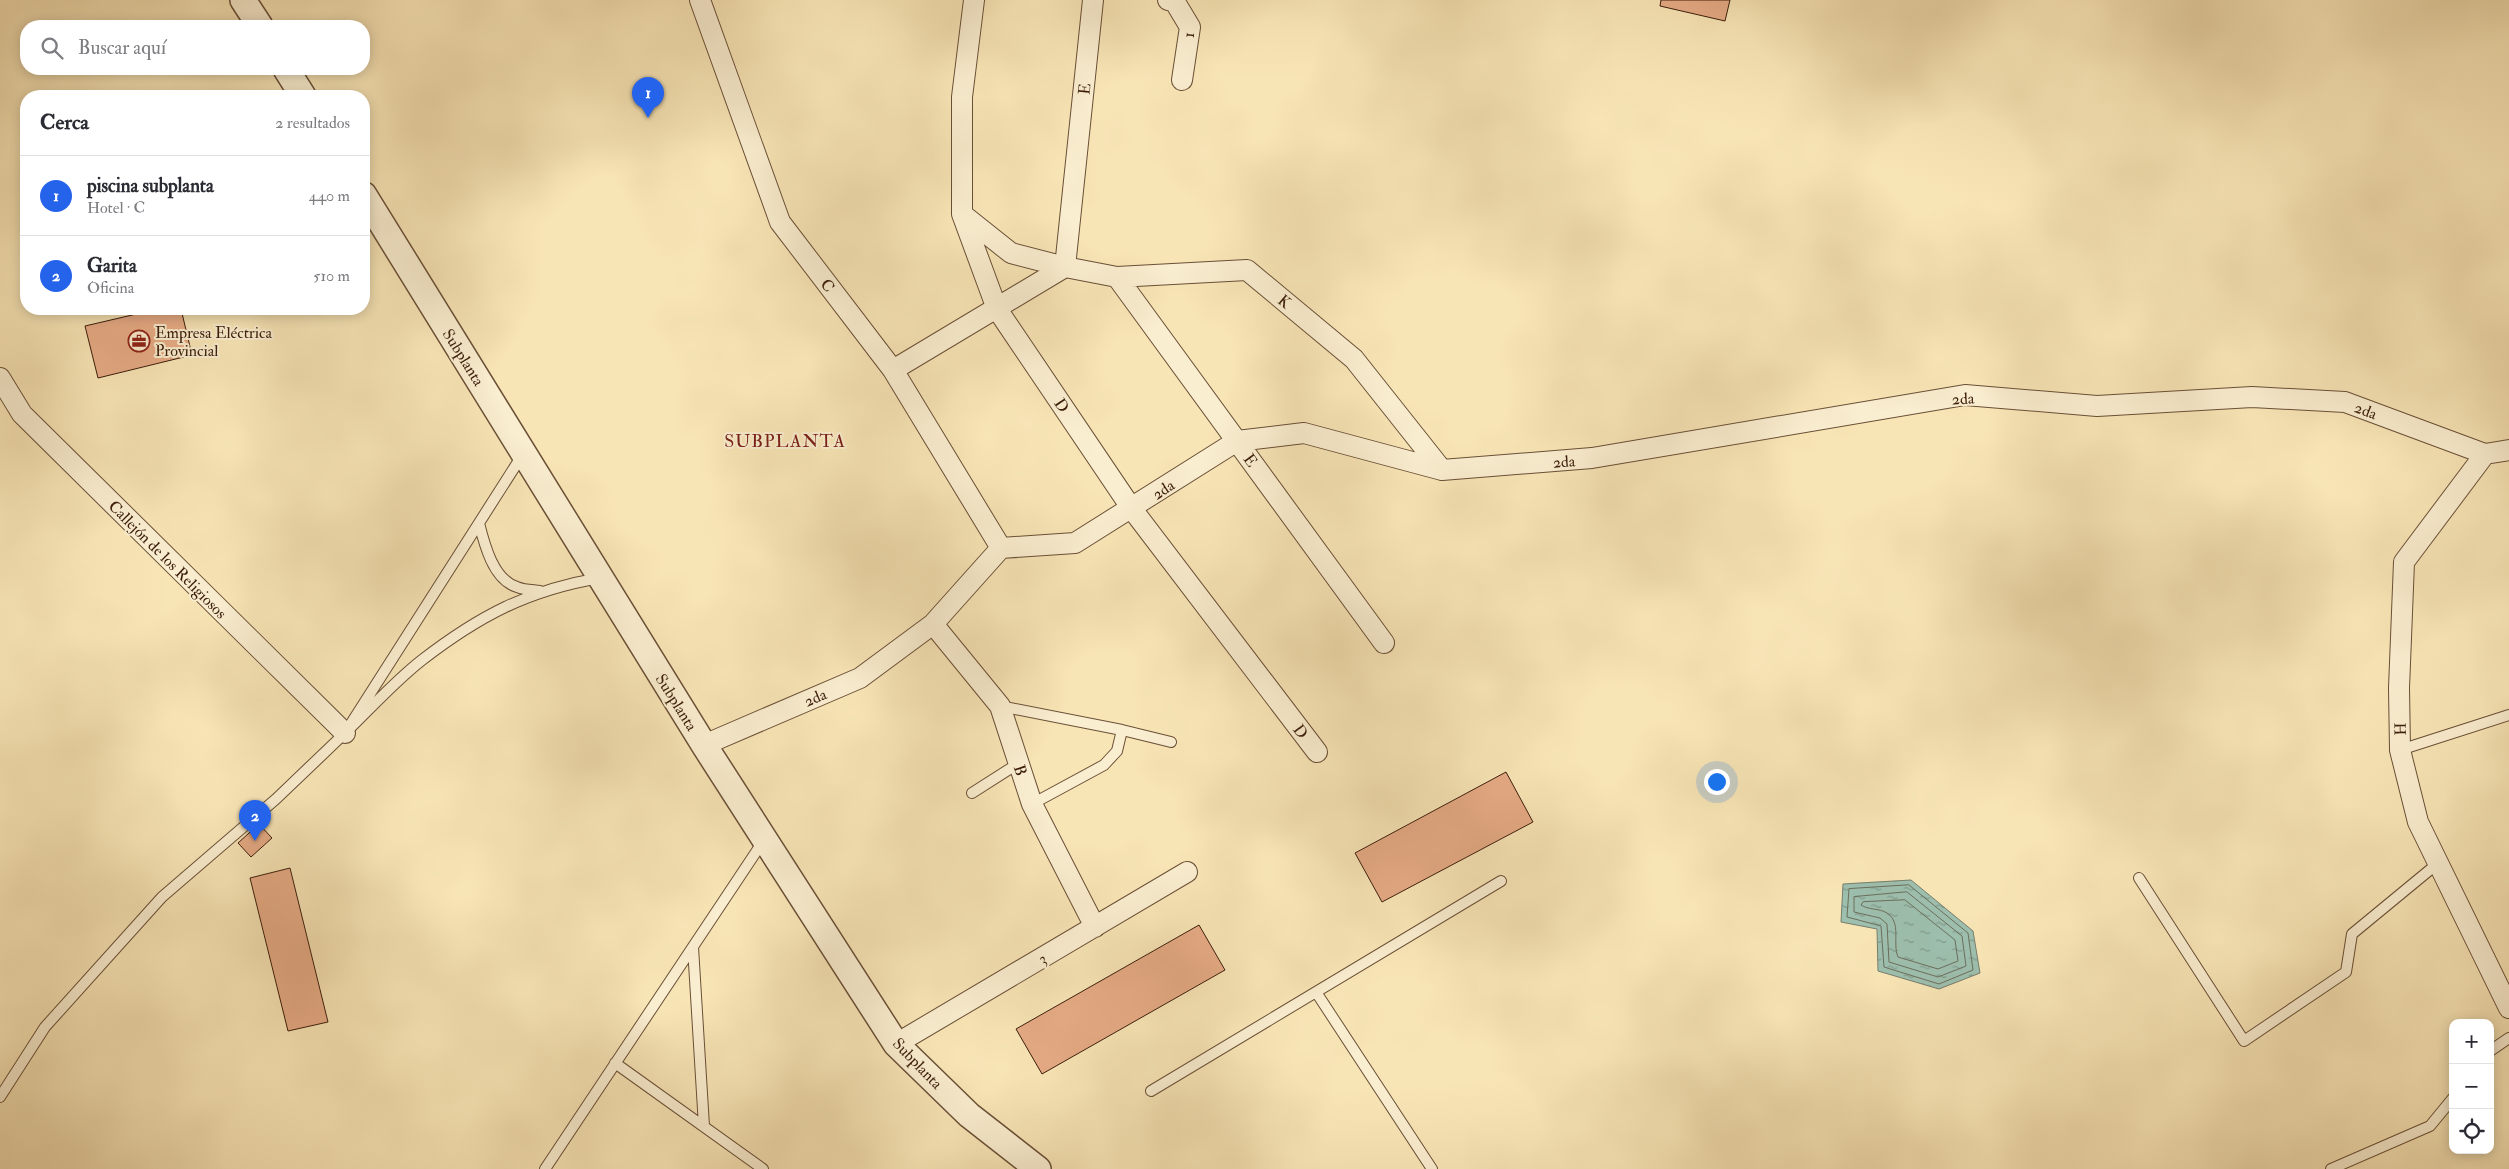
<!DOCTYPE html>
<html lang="es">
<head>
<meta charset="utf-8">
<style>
  :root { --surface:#fff; --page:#f2f2f3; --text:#2b2b33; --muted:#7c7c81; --line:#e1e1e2; --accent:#2563eb }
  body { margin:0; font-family:"IM FELL Double Pica",serif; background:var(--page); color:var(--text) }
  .controls { position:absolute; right:15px; bottom:15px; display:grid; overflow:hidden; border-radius:10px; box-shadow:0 2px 12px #0003 }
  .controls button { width:45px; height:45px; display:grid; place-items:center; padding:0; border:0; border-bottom:1px solid var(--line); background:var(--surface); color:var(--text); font:25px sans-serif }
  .you { position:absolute; left:1716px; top:781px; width:18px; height:18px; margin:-12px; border:4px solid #fff; border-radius:50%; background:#1a73e8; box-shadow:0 0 0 8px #1a73e833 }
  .badge { display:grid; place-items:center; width:32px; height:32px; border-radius:50%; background:var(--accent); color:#fff; font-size:16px; font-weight:700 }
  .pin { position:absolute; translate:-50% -41px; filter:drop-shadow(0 1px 2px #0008) }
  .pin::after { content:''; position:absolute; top:26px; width:18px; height:15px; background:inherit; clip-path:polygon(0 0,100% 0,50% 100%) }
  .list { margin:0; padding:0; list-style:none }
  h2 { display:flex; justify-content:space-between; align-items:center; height:65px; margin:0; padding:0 20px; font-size:21px }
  h2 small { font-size:16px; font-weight:400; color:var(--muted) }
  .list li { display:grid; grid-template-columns:32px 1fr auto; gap:15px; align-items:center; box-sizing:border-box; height:80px; padding:0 20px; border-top:1px solid var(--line) }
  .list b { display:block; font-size:19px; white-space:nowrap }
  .list p { margin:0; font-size:16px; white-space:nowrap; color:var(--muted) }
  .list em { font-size:16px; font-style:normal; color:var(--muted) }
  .icon { flex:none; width:28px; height:28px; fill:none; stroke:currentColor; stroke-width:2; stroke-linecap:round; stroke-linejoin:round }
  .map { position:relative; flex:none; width:2509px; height:1169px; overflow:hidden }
  .search { position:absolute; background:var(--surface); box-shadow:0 2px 12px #0003; left:20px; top:20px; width:350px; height:55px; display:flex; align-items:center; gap:12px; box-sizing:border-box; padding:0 18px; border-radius:20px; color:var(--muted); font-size:19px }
  .panel { position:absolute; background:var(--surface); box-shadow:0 2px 12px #0003; left:20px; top:90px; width:350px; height:225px; border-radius:20px }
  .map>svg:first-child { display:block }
  .water { fill:url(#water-ripples); stroke:#767e6d }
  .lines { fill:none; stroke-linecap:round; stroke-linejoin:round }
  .shore { stroke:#6c6e5c; stroke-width:1 }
  .building { fill:#e6ab85; stroke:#3b1d0b }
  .service-casing { stroke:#6a4f36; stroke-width:12 }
  .minor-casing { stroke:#6a4f36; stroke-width:22 }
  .tertiary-casing { stroke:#6a4f36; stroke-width:28 }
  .service { stroke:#faeed0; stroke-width:10 }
  .minor { stroke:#faeed0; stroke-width:20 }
  .tertiary { stroke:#faeed0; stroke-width:25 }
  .labels { text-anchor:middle; stroke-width:4; stroke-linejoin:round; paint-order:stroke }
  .street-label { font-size:16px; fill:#3b1d0b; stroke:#faeed0 }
  .poi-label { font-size:16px; fill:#3b1d0b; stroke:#faeed0; text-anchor:start }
  .neighbourhood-label { font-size:18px; letter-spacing:1px; fill:#7a1f14; stroke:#faeed0 }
</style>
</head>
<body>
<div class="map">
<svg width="2509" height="1169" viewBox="0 0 2509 1169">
  <defs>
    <pattern id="water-ripples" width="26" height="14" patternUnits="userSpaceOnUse" patternTransform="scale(1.25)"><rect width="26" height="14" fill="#9dbfae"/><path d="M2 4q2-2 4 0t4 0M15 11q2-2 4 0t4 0" fill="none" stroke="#819b8c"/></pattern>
  </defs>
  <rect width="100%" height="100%" fill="#f8e5b6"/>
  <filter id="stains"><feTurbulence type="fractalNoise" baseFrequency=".004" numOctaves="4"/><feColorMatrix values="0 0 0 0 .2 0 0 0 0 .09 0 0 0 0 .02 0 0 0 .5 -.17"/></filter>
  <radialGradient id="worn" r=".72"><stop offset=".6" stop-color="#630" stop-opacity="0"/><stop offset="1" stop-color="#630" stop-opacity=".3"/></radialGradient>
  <path class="water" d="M1911,880L1973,931L1980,973L1939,989L1878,971L1877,929L1841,922L1843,884Z"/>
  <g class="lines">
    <path class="shore" d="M1909,885L1968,933L1973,970L1939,984L1884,967L1881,926L1847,917L1849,889Z
      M1907,892L1962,936L1966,966L1938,977L1889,962L1887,924L1880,918L1854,912V897Z
      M1905,900L1955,940L1958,961L1938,969L1898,957C1892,943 1902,923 1887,913C1879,908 1868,910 1861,905L1863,902Z"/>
  </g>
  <path class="building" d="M1661,0H1730L1725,21L1660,6Z
    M158,309H181L192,355L98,378L85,326Z
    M1506,772L1533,822L1382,902L1355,853Z
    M259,824L272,838L251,857L238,843Z
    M290,868L328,1022L288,1031L250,878Z
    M1199,925L1225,970L1042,1074L1016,1029Z"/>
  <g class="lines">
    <g class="service-casing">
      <path id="service" d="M523,454L345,733C370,709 395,681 422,660C479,616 528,590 600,578
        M479,523C484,543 493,580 517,587C524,590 533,590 540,591
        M1000,706L1122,730L1171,742
        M2400,750L2509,715
        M972,793L1019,763
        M1032,804L1104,765L1117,751L1122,730
        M2139,878L2244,1041L2346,972L2352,934L2437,864
        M693,947L704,1126
        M1316,992L1432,1169
        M2490,1051L2509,1038
        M615,1063L763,1169
        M1151,1091L1501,881
        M0,1097L45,1027L162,897L276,799L345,733
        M545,1169L764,840
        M2331,1169L2430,1126L2453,1098"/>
    </g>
    <g class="minor-casing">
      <path id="minor" d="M700,0L780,222L893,370L1001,548
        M974,0L962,97V214L997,309L1132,509L1317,752
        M1168,0L1175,2L1190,27L1182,80
        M962,214L1011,253L1065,267L1117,277L1247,270L1354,359L1442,470
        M1117,277L1384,643
        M893,370L1065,267L1093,0
        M0,378L22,414L345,733
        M2485,454L2404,562L2399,688L2400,750L2418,822L2509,1008
        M933,624L1000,706L1032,804L1095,927
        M704,745L860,678L933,624L1001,548L1075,543L1237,441L1304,433L1442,470L1592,458L1965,395L2097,406L2252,397L2345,402L2485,454L2509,450
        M896,1044L1187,872"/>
    </g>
    <g class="tertiary-casing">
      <path id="tertiary" d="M243,0L260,26
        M286,69L303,96
        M364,195L704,745L896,1044L969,1115L1038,1169"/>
    </g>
    <use href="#service" class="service"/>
    <use href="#minor" class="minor"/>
    <use href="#tertiary" class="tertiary"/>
  </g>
  <defs>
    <g id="office-ring" transform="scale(1.125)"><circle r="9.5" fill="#faeed0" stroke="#8f2418" stroke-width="1.5"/><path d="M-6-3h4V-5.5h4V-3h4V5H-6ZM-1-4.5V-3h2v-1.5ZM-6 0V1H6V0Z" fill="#8f2418"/></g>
  </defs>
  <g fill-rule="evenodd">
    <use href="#office-ring" x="139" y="341"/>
  </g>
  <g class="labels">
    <g class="street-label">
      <text transform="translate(1188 35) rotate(-86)" y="6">1</text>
      <text transform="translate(1084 89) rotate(-84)" y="6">E</text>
      <text transform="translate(828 285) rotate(53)" y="6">C</text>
      <text transform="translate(1285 301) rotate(40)" y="6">K</text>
      <text transform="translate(464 357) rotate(58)" y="6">Subplanta</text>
      <text transform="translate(1963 398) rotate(-3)" y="6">2da</text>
      <text transform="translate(1062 405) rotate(56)" y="6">D</text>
      <text transform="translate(2366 410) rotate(21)" y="6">2da</text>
      <text transform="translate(1251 460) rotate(54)" y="6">E</text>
      <text transform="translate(1564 461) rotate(-4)" y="6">2da</text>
      <text transform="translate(1163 489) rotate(-33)" y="6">2da</text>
      <text transform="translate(168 559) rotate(45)" y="6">Callejón de los Religiosos</text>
      <text transform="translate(815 697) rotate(-23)" y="6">2da</text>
      <text transform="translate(677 702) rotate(58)" y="6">Subplanta</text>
      <text transform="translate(2400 729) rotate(-91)" y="6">H</text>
      <text transform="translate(1301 731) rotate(53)" y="6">D</text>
      <text transform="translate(1021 770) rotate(71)" y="6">B</text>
      <text transform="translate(1042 958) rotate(-31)" y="6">3</text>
      <text transform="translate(918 1063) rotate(46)" y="6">Subplanta</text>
    </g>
    <g class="poi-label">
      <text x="155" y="338">Empresa Eléctrica<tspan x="155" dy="18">Provincial</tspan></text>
    </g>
    <g class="neighbourhood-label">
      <text x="785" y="447">SUBPLANTA</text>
    </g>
  </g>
  <rect width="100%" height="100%" filter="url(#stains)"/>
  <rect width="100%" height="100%" fill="url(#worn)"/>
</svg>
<div class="controls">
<button>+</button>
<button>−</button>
<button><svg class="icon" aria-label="locate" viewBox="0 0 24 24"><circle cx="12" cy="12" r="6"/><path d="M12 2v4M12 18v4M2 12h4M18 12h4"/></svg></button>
</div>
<div class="you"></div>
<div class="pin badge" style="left:648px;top:118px">1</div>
<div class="pin badge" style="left:255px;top:841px">2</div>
<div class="search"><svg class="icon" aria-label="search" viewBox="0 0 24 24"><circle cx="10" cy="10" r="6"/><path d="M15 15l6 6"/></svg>Buscar aquí</div>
<section class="panel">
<h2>Cerca<small>2 resultados</small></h2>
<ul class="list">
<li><span class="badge">1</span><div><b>piscina subplanta</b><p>Hotel · C</p></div><em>440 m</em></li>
<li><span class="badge">2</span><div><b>Garita</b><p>Oficina</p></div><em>510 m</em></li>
</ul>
</section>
</div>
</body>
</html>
